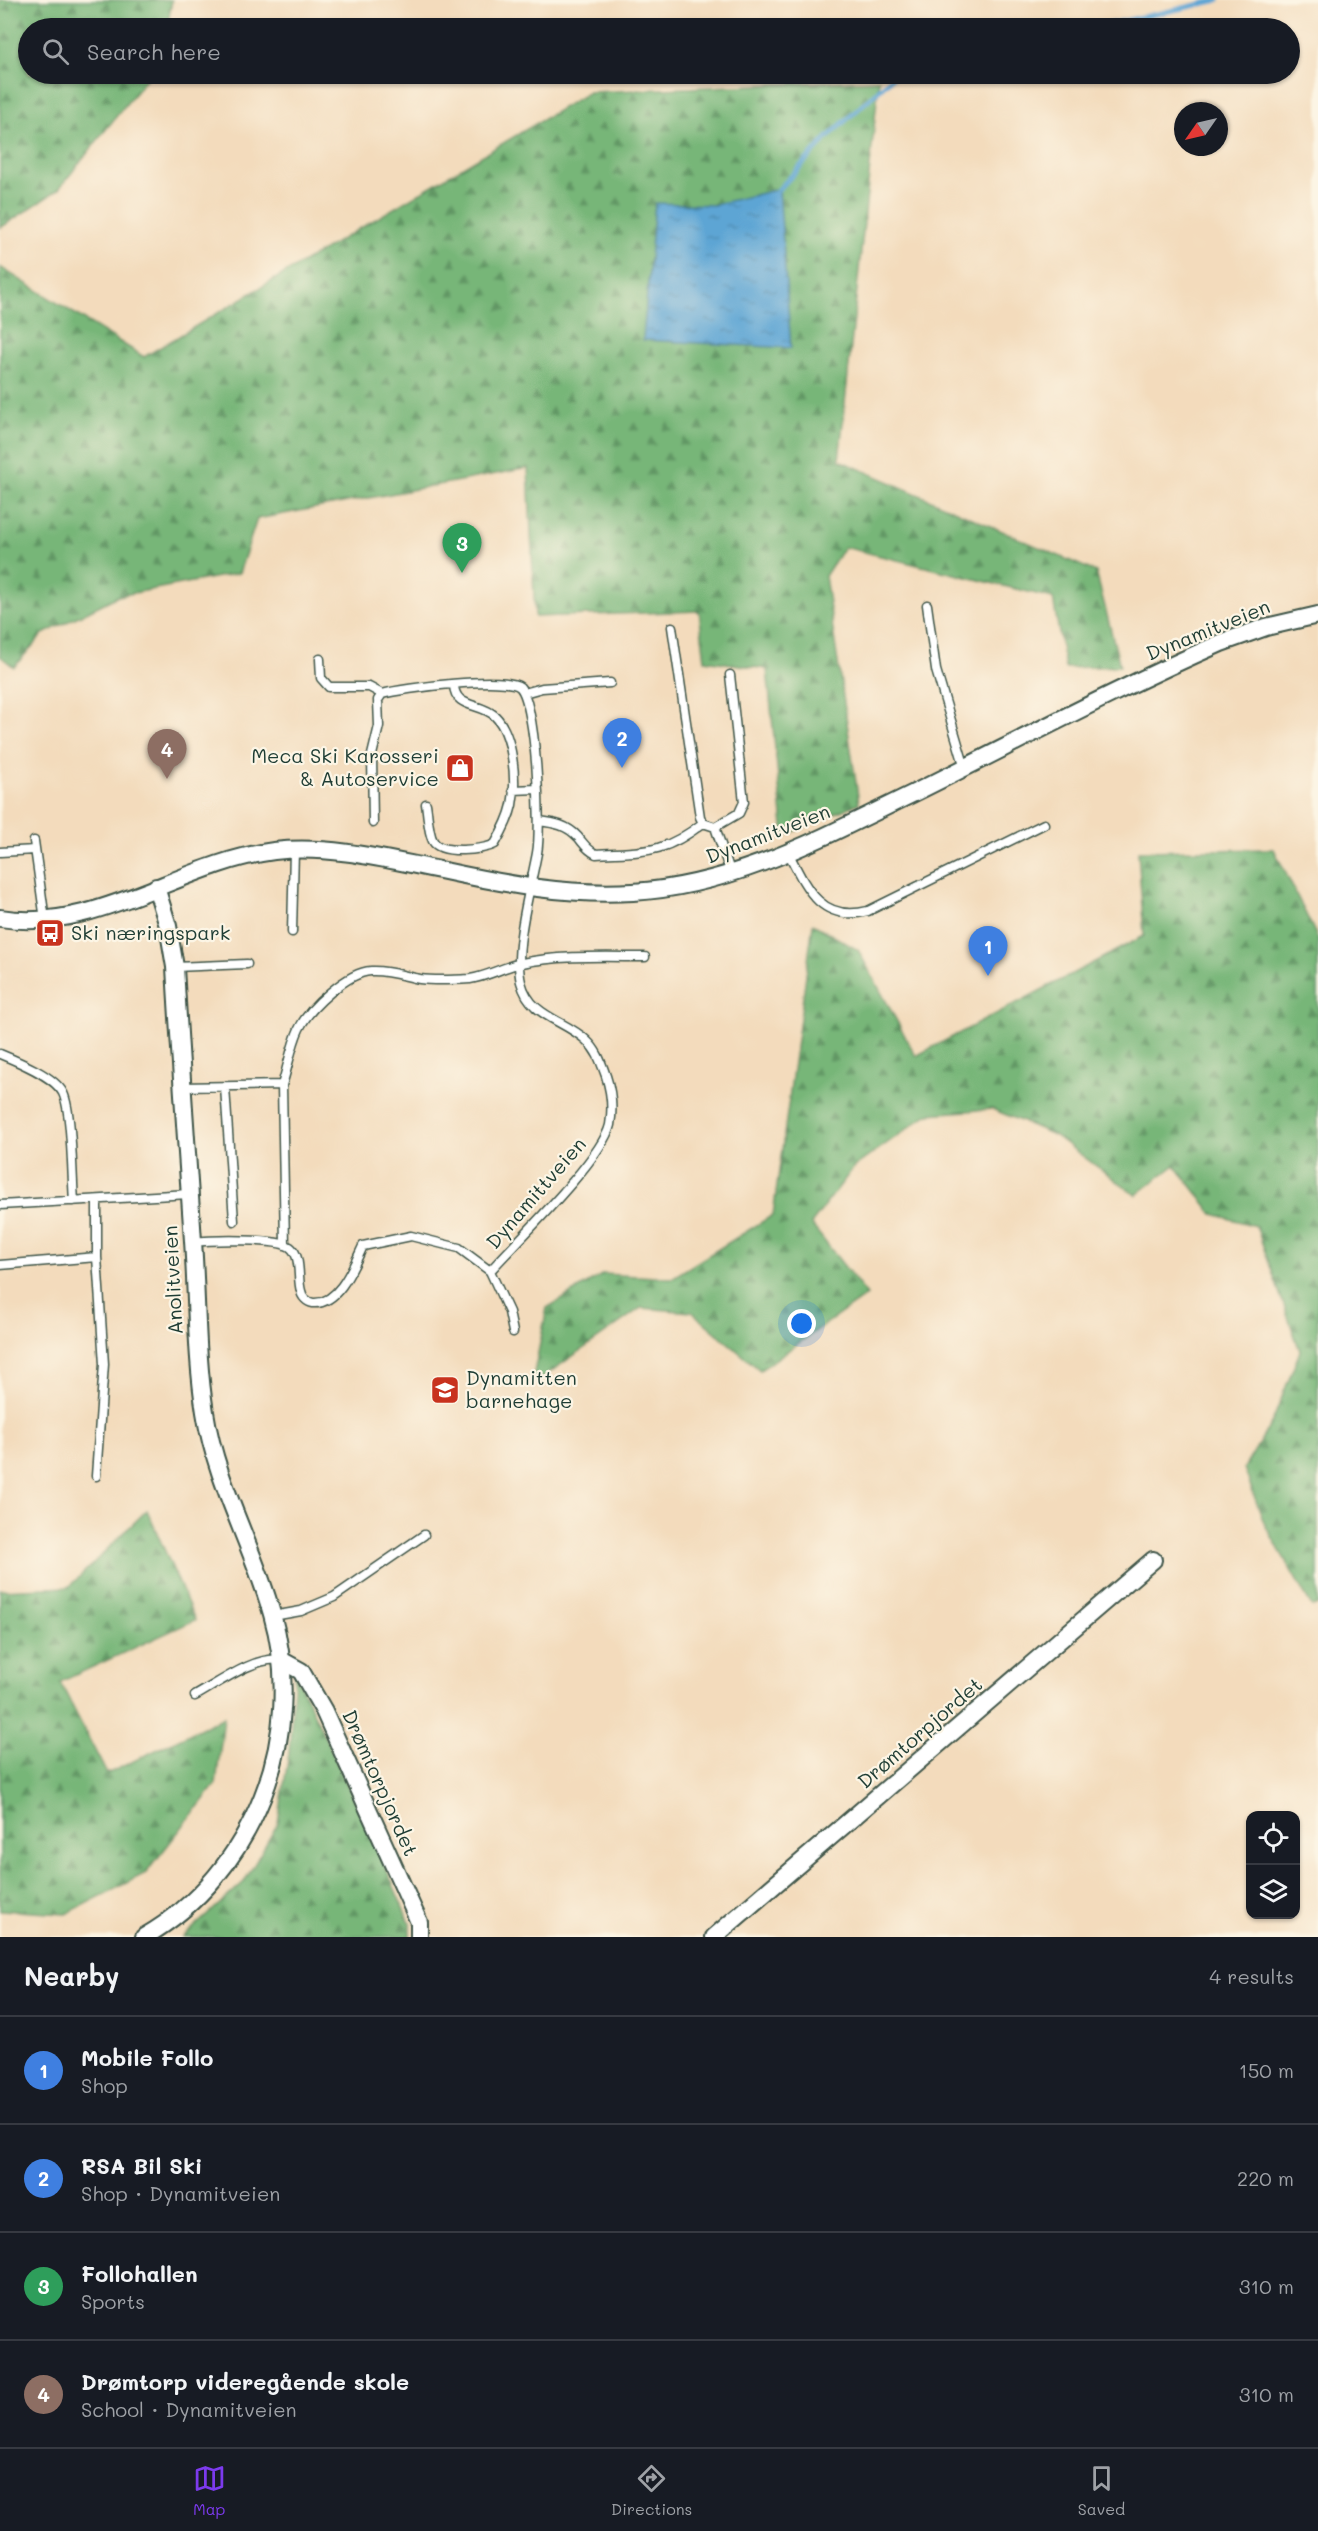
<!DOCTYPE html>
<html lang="en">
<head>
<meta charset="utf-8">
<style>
  :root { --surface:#171b24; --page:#242831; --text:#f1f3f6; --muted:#9ea1a6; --line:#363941; --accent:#7c3aed }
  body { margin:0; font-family:Mali,sans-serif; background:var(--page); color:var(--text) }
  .controls { position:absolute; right:18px; bottom:18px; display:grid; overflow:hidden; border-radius:12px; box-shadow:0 2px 4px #0004 }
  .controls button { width:54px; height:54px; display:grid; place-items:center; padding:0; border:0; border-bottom:2px solid var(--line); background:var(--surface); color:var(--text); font:30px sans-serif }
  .compass { position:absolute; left:1174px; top:102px; width:54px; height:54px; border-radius:50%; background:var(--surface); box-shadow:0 2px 4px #0004; rotate:236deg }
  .you { position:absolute; left:802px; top:1324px; width:21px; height:21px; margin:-15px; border:4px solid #fff; border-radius:50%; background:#1a73e8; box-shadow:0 0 0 9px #1a73e833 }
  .badge { display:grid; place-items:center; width:39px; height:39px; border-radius:50%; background:var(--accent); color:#fff; font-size:20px; font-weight:700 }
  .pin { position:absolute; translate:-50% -50px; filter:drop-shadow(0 2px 3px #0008) }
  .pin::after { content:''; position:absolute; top:32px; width:21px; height:18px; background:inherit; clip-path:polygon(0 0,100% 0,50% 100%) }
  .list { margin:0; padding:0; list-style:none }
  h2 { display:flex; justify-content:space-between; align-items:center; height:78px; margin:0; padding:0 24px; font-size:26px }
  h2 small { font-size:20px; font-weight:400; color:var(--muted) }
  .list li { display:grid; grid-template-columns:39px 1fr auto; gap:18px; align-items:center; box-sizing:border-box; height:108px; padding:0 24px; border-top:2px solid var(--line) }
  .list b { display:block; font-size:22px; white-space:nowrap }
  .list p { margin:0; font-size:20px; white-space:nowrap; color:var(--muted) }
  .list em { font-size:20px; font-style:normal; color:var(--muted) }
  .icon { flex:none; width:33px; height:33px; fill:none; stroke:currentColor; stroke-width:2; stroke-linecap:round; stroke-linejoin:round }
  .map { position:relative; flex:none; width:1318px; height:1937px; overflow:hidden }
  .search { position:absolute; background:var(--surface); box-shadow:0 2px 4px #0004; left:18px; right:18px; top:18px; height:66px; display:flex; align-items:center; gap:15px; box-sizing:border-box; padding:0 21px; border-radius:33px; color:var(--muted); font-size:22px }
  .sheet { height:510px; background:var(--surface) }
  nav { display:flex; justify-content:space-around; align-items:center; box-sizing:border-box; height:84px; border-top:2px solid var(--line); background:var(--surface); font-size:16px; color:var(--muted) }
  nav a { display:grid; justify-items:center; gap:3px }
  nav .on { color:var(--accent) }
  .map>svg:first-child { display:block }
  .forest { fill:url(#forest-firs); stroke:#4b7a56; stroke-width:1.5 }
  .water { fill:url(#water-ripples); stroke:#3e7184; stroke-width:1.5 }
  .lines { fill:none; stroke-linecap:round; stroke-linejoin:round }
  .stream { stroke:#5da5d4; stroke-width:5 }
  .service-casing { stroke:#3f5548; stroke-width:11 }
  .minor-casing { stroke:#3f5548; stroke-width:20 }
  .service { stroke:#fff; stroke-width:8 }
  .minor { stroke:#fff; stroke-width:16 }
  .labels { text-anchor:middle; stroke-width:4.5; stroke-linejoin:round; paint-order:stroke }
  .street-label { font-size:20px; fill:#1f3d34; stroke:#fcf5e5 }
  .poi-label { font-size:20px; fill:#1f3d34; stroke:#fcf5e5; text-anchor:start }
</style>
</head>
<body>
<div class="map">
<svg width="1318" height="1937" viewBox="0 0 1318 1937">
  <defs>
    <pattern id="forest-firs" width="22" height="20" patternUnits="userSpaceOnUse" patternTransform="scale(1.5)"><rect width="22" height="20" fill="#77b678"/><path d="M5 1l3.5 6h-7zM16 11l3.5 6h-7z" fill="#619563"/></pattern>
    <pattern id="water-ripples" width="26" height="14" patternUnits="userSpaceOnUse" patternTransform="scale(1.5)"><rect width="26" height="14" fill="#5da5d4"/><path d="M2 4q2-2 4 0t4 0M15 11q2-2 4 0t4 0" fill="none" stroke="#4c88ad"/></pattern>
  </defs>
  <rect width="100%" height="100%" fill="#fcf5e5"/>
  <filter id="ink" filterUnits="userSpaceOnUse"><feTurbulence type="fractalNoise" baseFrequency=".0167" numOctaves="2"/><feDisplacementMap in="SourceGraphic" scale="12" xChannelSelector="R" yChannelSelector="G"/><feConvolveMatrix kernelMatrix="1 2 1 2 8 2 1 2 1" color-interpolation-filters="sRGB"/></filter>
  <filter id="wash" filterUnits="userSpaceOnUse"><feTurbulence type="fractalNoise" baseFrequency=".008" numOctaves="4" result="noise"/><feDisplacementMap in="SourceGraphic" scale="24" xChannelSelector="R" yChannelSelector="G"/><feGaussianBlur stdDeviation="1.35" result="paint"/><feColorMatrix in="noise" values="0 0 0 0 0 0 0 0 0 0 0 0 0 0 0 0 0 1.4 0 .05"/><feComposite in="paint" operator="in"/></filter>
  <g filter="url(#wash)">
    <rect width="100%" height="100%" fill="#f3dbbc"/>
    <path class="forest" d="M0,0H172L167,28H28V74H150L58,190L0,228Z
      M879,80L839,460L1096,572L1120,666L1065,668L1053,598L844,547L825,576L859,803L784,836L767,669L705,660L699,611L535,617L528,468L257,519L239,573L118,596L43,634L14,667L0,656V267L144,357L589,92Z
      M1274,849L1318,939V1605L1312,1607L1264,1523L1244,1468L1273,1420L1300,1351L1256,1226L1213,1214L1175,1165L1136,1195L1054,1135L992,1109L928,1114L854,1167L811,1224L867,1295L760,1370L692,1312L641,1308L536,1382L533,1378L547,1308L603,1274L672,1278L773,1215L813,924L858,950L916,1056L1144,936L1138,851Z
      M147,1510L195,1620L60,1682L107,1774L224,1717L216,1784L146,1873L66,1914L0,1910V1590L69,1587Z
      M295,1673L382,1859L410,1924V1937H183L244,1882L278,1823L289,1753Z"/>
    <path class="water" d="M779,189L791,348L643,340L655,203L713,205Z"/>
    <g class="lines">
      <path class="stream" d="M1093,28L1219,0
        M779,189L830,135L896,74"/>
    </g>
  </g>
  <g filter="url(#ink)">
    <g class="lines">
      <g class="service-casing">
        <path id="service" d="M927,605L936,670L965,768
          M672,627L700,817L703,823L715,827L731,874
          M320,659L321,678L329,687H369L382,694
          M524,693L542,688L610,683
          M513,790L537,789
          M426,804C428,815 428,832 433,841C441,855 484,850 495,844C502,832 509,819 512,805C517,780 513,734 495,716C480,702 455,709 454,685
          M539,821C555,823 567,825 578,837C584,844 587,850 596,854C645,851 662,855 703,823
          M715,827L739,813L744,802L730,675
          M34,841L45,920
          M0,852L35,850
          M788,852C806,888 821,923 868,911L1044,824
          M292,932L294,850
          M175,967L247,964
          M0,1054C17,1061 54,1076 63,1093C72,1112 72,1177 74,1201
          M282,1085L285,1245
          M182,1087L282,1085C288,1067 291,1046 299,1029C309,1008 348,972 371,971C388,970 404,976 420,979C436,981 455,980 470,979C489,976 505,966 522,963C562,955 604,957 645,957
          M225,1087L234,1221
          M0,1205L189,1194
          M193,1242C210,1240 277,1238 290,1247C302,1256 297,1278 301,1291C302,1297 307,1302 313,1303C339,1305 354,1265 363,1246L411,1236L459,1248L490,1271C517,1241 602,1159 610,1125C613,1108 611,1091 606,1076C601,1062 597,1050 586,1040C563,1019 530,1017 521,982C513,950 531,886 537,853C542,828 536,703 520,687C507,675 402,688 382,694L378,700L379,726L372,755L373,823
          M0,1265L97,1257
          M490,1271L509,1312L513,1332
          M96,1476L104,1364L97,1257V1201
          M273,1616L301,1611L334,1597L424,1535
          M195,1696C217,1684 256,1655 281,1660"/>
      </g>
      <g class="minor-casing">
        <path id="minor" d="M0,918C97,934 180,863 274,851C331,845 385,859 440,870C504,884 567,896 633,892C734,886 823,837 912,794C1015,743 1116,689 1221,643L1266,627L1318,615
          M281,1660L301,1671L324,1711L419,1922V1937
          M144,1937C254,1874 307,1735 272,1614C253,1545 216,1484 205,1412C196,1356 197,1298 193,1241C187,1150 180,1058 175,967L168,926L156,887
          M714,1937L1153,1560"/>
      </g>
      <use href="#service" class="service"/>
      <use href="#minor" class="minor"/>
    </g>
  </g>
  <defs>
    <g id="shop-square" transform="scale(1.5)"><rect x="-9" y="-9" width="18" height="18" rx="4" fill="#c8321e" stroke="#fcf5e5"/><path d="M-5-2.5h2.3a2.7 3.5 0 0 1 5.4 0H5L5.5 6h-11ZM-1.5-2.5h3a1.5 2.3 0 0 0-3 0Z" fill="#fff"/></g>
    <g id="bus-square" transform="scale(1.5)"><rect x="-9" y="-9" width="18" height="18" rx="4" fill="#c8321e" stroke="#fcf5e5"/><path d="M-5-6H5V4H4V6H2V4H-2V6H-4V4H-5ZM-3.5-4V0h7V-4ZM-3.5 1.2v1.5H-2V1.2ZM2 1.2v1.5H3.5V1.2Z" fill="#fff"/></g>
    <g id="school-square" transform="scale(1.5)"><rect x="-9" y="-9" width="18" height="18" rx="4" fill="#c8321e" stroke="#fcf5e5"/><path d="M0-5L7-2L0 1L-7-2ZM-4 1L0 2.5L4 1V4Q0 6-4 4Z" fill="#fff"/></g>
  </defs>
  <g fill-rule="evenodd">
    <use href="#shop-square" x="460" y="768"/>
    <use href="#bus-square" x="50" y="933"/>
    <use href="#school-square" x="445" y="1390"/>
  </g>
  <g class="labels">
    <g class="street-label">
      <text transform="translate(1208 630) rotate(-22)" y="7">Dynamitveien</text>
      <text transform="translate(768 834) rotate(-21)" y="7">Dynamitveien</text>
      <text transform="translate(536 1193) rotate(-49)" y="7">Dynamittveien</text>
      <text transform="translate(173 1280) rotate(-93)" y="7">Anolitveien</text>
      <text transform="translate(920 1733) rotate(-41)" y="7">Drømtorpjordet</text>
      <text transform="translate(380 1783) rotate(66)" y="7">Drømtorpjordet</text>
    </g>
    <g class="poi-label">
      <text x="439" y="763" text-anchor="end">Meca Ski Karosseri<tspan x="439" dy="23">&amp; Autoservice</tspan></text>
      <text x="71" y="940">Ski næringspark</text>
      <text x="466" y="1385">Dynamitten<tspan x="466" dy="23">barnehage</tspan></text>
    </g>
  </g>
</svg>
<div class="controls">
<button><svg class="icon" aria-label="locate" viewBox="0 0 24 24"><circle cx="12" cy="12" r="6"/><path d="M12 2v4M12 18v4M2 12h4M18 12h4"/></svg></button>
<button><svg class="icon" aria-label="layers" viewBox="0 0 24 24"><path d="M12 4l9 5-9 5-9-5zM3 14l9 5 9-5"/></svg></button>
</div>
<svg class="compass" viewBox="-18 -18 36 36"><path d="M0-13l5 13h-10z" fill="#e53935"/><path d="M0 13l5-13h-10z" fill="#9ea1a6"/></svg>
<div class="you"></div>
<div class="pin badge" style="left:988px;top:976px;background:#3f7fe0">1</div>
<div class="pin badge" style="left:622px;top:768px;background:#3f7fe0">2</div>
<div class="pin badge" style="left:462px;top:573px;background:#2e9e5b">3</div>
<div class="pin badge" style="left:167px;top:779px;background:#8d6e63">4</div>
<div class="search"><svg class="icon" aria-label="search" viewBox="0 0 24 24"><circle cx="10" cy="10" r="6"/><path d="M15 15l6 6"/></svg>Search here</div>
</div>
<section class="sheet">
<h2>Nearby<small>4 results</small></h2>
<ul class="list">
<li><span class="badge" style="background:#3f7fe0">1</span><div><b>Mobile Follo</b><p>Shop</p></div><em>150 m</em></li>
<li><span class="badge" style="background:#3f7fe0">2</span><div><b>RSA Bil Ski</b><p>Shop · Dynamitveien</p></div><em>220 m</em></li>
<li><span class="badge" style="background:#2e9e5b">3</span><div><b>Follohallen</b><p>Sports</p></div><em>310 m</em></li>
<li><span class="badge" style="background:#8d6e63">4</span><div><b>Drømtorp videregående skole</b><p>School · Dynamitveien</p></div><em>310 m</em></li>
</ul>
</section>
<nav>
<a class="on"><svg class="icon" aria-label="map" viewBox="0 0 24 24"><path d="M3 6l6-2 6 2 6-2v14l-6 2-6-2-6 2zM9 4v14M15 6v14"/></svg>Map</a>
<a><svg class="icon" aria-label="directions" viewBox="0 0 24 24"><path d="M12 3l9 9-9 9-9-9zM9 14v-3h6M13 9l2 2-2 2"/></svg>Directions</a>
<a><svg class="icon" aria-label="saved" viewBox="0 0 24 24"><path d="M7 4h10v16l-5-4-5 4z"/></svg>Saved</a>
</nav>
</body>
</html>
